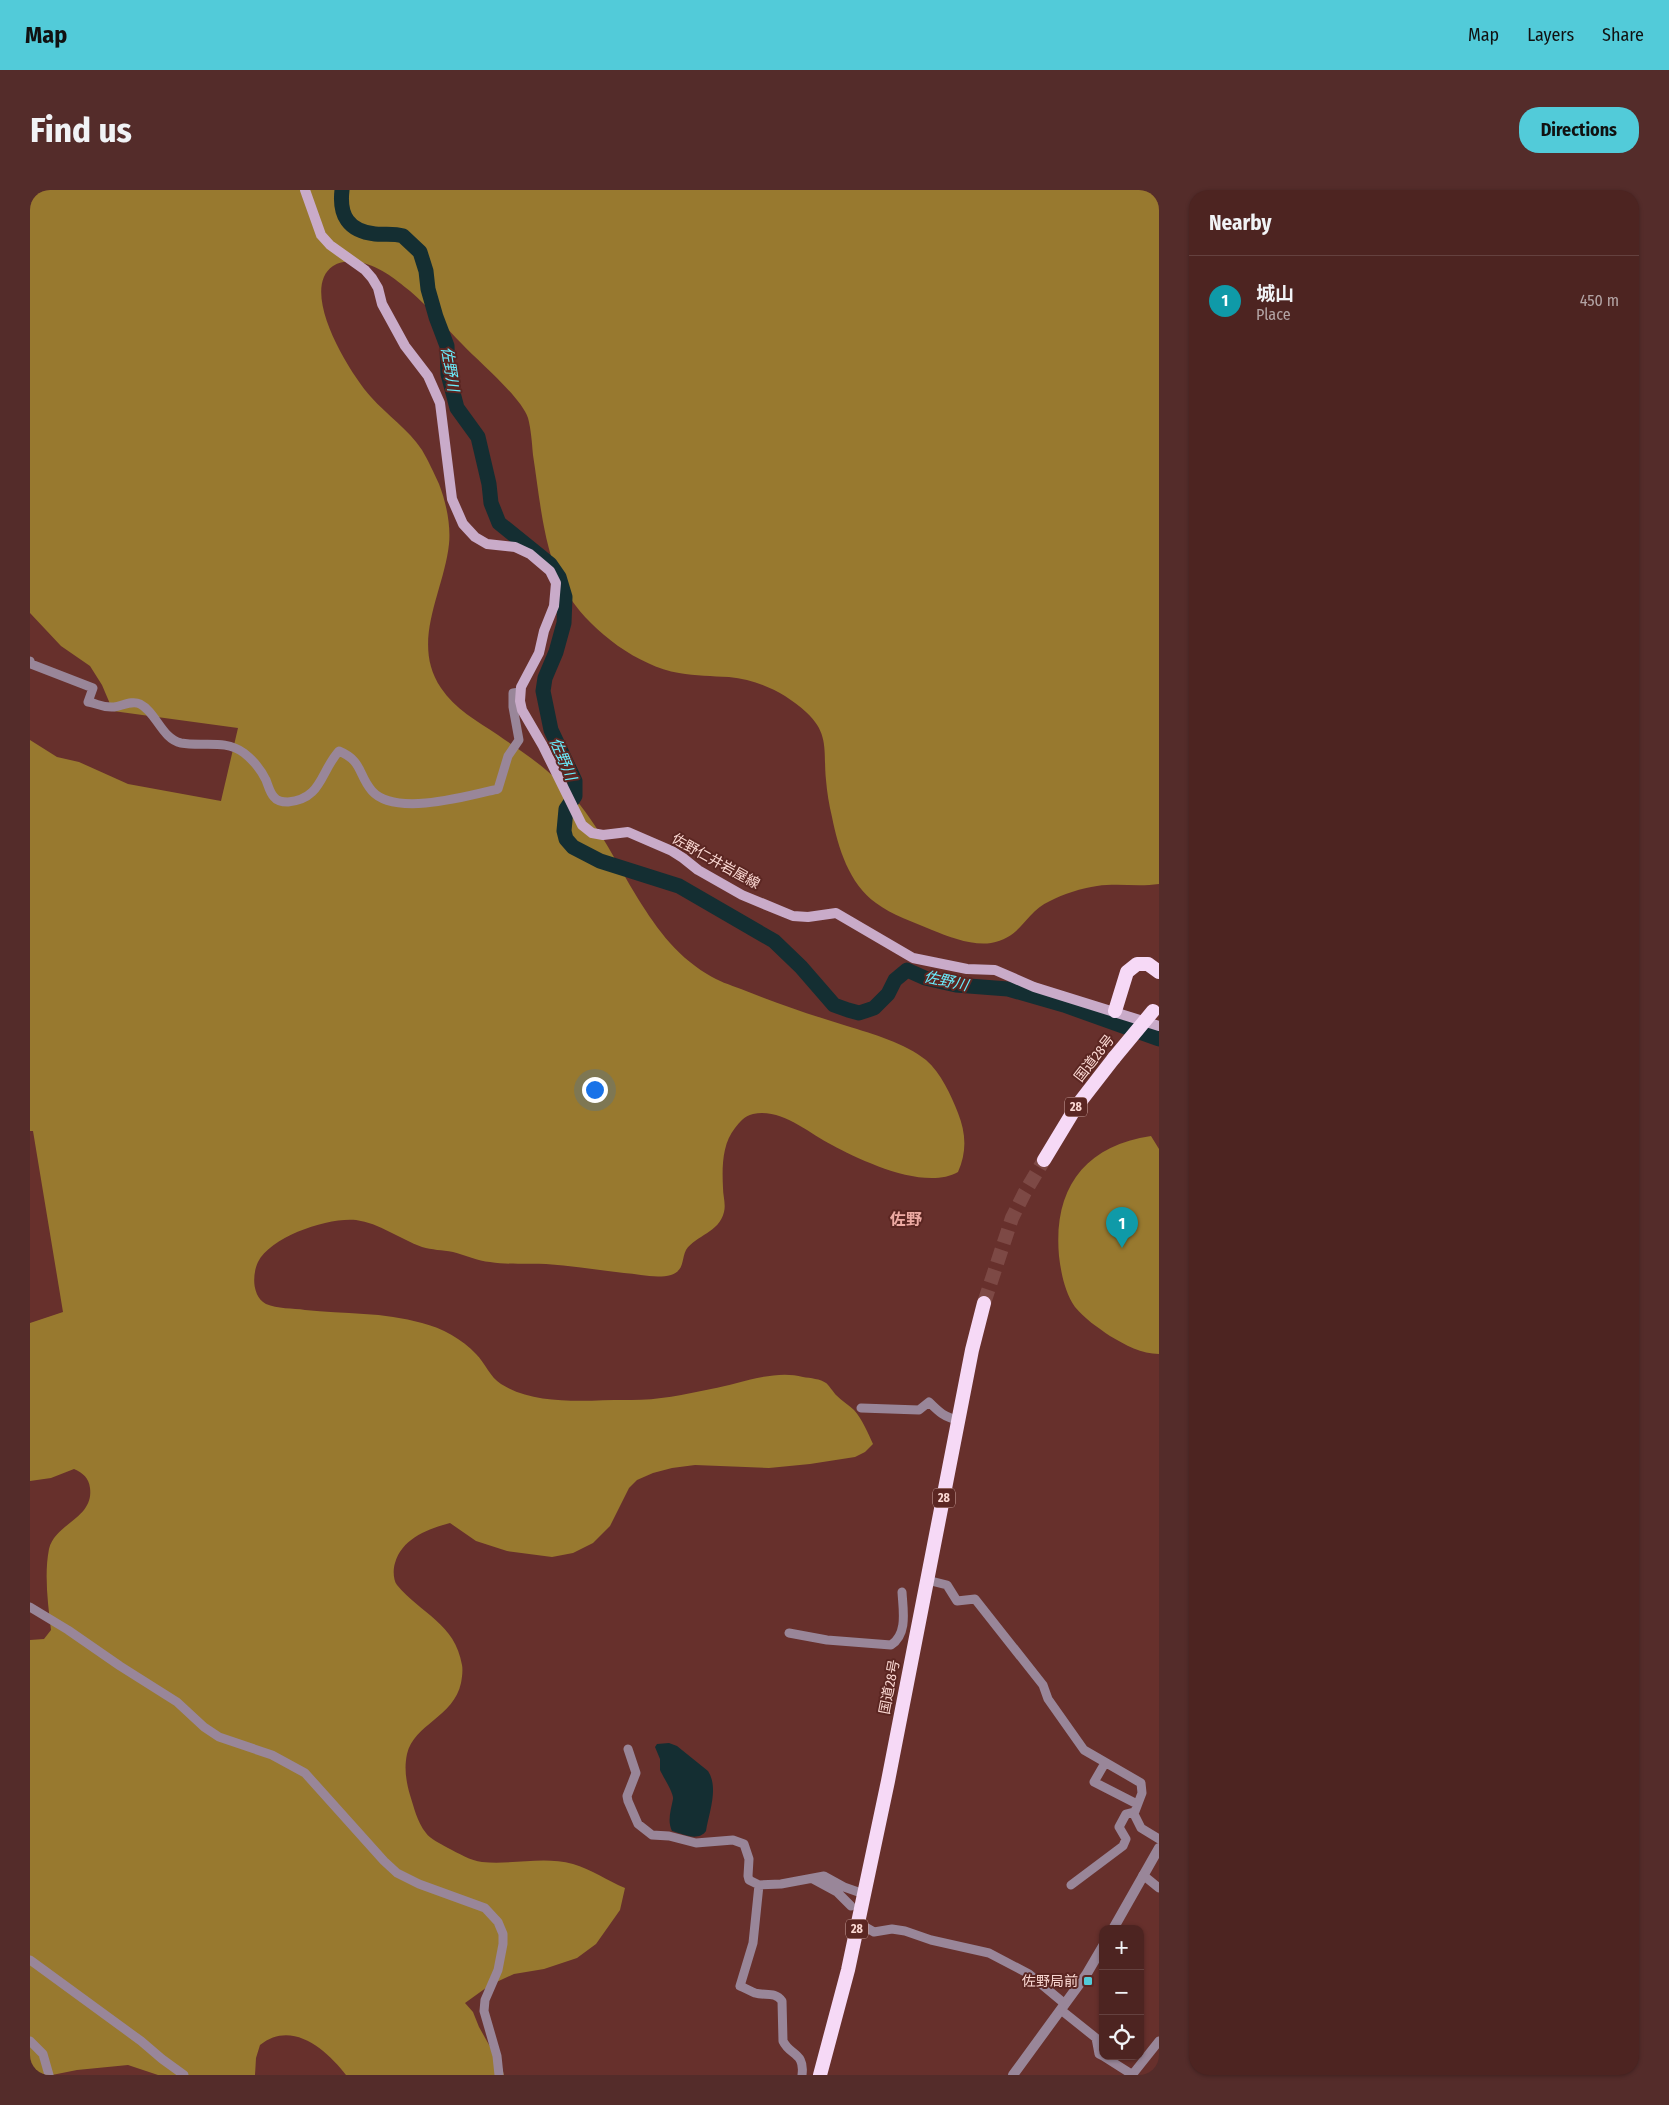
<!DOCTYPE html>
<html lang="en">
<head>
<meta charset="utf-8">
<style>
  :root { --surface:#4d2421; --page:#542c2a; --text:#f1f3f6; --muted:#b3a4a5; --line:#64413f; --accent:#52cbd9 }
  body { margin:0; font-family:"Fira Sans Condensed","Noto Sans JP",sans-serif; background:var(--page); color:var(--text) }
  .controls { position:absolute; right:15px; bottom:15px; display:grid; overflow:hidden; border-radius:10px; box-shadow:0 1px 4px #0004 }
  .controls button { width:45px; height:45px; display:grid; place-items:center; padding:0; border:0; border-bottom:1px solid var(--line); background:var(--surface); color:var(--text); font:25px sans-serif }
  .you { position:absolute; left:564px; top:899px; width:18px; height:18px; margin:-12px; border:4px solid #fff; border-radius:50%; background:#1a73e8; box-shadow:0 0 0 8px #1a73e833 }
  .badge { display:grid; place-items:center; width:32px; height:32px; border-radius:50%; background:var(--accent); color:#fff; font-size:16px; font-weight:700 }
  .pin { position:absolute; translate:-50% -41px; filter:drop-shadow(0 1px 2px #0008) }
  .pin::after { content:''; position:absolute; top:26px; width:18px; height:15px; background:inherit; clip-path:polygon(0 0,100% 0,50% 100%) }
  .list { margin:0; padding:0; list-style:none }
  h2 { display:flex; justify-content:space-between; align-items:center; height:65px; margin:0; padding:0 20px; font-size:21px }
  h2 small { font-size:16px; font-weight:400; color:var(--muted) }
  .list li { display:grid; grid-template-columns:32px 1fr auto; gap:15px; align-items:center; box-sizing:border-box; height:90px; padding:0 20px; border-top:1px solid var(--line) }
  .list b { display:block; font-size:19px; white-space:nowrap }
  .list p { margin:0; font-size:16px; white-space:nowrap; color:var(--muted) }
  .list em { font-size:16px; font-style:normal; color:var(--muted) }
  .icon { flex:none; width:28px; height:28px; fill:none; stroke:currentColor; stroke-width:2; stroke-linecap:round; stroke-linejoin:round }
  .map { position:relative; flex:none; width:1129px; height:1885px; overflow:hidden; border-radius:20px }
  header { display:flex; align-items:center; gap:30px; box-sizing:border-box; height:70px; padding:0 25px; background:var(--accent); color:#111 }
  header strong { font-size:24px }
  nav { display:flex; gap:28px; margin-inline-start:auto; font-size:18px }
  .intro { display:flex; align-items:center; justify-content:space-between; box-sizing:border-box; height:120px; padding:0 30px }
  h1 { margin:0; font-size:35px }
  .button { padding:12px 22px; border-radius:20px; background:var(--accent); color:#111; font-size:18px; font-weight:700 }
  main { display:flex; gap:30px; padding:0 30px }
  aside { flex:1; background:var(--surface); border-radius:20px; box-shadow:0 1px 4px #0004 }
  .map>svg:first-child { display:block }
  .forest { fill:#98792f }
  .water { fill:#142e32 }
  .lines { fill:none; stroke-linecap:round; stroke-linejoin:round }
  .river { stroke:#142e32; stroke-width:15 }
  .trunk-tunnel { stroke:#7d4945; stroke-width:14; stroke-dasharray:14 7; stroke-linecap:butt }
  .minor { stroke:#998699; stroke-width:9 }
  .tertiary { stroke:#998699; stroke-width:10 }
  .secondary { stroke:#c9abc9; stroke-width:10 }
  .trunk { stroke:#f6d9f6; stroke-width:14 }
  .trunk-bridge { stroke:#f6d9f6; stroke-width:14 }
  .poi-dot { fill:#52cbd9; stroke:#5b2622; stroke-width:2 }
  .labels { text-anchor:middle; stroke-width:4; stroke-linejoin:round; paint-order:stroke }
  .shield { fill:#5b2622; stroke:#cba39e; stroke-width:1 }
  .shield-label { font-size:12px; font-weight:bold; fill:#fbd8d3 }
  .street-label { font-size:14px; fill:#fbd8d3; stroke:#5b2622 }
  .poi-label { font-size:14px; fill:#fbd8d3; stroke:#5b2622; text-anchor:end }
  .water-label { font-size:15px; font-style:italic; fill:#6aeefe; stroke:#5b2622 }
  .quarter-label { font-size:16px; font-weight:bold; fill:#edaaa3; stroke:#5b2622 }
</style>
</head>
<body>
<header>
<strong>Map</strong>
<nav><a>Map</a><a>Layers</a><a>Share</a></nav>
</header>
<div class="intro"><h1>Find us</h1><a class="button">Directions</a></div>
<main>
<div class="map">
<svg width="1129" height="1885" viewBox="0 0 1129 1885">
  <rect width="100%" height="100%" fill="#67302c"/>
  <path class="forest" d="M0,0H1129V694C1108,697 1088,693 1067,696C1052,698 1033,704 1020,711C994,723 993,747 961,753C943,756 919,747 902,740C883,732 862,725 846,713C819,694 808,657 802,627C799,615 797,602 796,590C793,561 800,544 776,522C754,502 728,490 699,487C682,486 666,486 649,483C608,476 563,442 540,408C514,370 510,309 503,265C502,253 501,239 498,228C491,207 449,172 432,154C415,137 399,117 380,101C365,89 347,74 327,72C318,71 311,71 303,76C268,100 320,184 341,207C357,225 379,240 392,260C398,270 404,283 409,294C416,312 421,335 419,354C414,402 380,452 411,498C425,519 447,531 468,545C488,559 510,573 527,590C561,621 581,663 604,702C624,735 644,764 677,784C688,791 700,795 711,799C746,813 781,825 817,836C843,844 875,853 896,870C911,883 921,905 928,923C936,943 937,962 928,982C895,1001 832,971 802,955C778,943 752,918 723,924C714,926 710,932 705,938C692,954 692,978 693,998C693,1006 696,1014 694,1022C689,1043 666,1045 656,1060C651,1070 655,1080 641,1085C626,1089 609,1084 594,1083C568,1080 542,1076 516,1074C497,1073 479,1075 460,1072C448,1071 435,1065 423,1062C412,1060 402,1060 392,1057C370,1049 349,1033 326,1030C299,1027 241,1046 228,1072C222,1085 222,1106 236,1114C247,1119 263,1118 275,1120C314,1124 354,1122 392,1133C412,1138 432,1149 446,1164C455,1173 460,1187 471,1194C506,1216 555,1210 595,1210C623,1211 653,1205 681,1199C710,1194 744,1179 773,1187C780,1188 791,1189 796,1193C797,1193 805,1204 806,1205C812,1211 819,1215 824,1220C832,1229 838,1243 843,1254L835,1262L825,1267L780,1274L739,1278L665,1275L642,1278L623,1283L607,1290L599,1298L580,1336L563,1353L543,1363L522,1367L477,1361L446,1351L420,1333C397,1339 372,1349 365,1373C363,1379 363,1390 367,1395C391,1424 425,1433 432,1475C433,1480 432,1488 431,1493C424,1527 384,1534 377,1564C374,1578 376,1591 380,1605C384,1617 387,1632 396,1643C400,1649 411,1654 418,1658C428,1663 441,1671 452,1672C483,1675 513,1666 543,1674C561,1679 578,1691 595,1698L590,1720L566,1754L547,1768L514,1779L484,1784L460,1795L435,1813L443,1822L449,1837L472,1878L474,1885H316C297,1860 262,1829 230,1855L226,1868L225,1885H128L98,1875L47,1880L22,1885H0V1450L14,1449L21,1440C18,1414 14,1385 19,1359C25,1333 64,1329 60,1298C59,1288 53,1283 44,1279L21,1288L0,1291V1133L33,1122L3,941H0V550L27,567L49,572L98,594L191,611L208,538L83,521L72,495L60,476L31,456L0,423Z
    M1121,946L1129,959V1164C1112,1164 1095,1155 1080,1146C1067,1137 1055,1129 1045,1117C1035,1103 1031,1083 1029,1066C1023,999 1054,956 1121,946Z"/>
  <path class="water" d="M639,1553L647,1556L678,1581C689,1598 679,1622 676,1641C668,1652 653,1644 642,1641C637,1631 641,1620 643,1609C644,1603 632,1585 630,1580V1569L625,1557L627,1554Z"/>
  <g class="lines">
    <path class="river" d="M312,0C309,25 318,41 345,44C354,45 363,43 373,46L390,62L396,81L398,99L406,127L417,156L418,184L427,218L448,247L459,294L461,313L469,333L520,374L529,387L535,407L534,433L526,462L515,488L513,501L521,540L545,591V606L536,619L534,641L536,649L543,657L570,671L649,696L744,751L771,777L804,815L818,820L829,823L844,818L858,804L865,790L877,780L895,788L926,795L978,799L1034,815L1129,849"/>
    <path class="trunk-tunnel" d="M954,1113L982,1028L995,1002L1014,970"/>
    <path class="minor" d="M0,471L1,474L63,498L58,512C67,513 71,518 84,517C92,516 102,510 110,514C126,522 132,549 151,553C173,557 195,549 214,563C223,570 231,580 236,590C238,595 240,603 244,607C247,611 252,612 258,612C292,609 290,582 309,561C333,571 328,585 342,601C365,627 438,606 468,599L478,566L489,550L483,517V503L490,502
      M831,1218L889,1220L899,1212C909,1222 915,1228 929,1230
      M897,1390L917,1395L927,1411L945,1409L1013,1495L1018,1509L1054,1560L1111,1593L1112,1603L1104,1624L1111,1638L1129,1649
      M0,1417L38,1440L90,1476L147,1512L174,1537L189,1547L242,1565L275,1583L354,1671L367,1683L389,1694L455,1718L468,1732L473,1744V1754L468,1780L455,1810L454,1821L467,1866L469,1885
      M759,1443L797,1450L861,1455C878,1444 873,1420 872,1402
      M598,1559L606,1583L597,1606L598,1611L608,1634L622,1645L639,1646L666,1653L703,1650L714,1654L719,1669L718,1686L719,1690L729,1695L751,1694L794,1686L814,1697L834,1704
      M1075,1573L1064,1592L1107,1614
      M1113,1685L1129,1698
      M783,1689L807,1702L821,1716
      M729,1695L723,1753L710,1796C715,1798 720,1801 725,1803C735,1806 745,1801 752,1811L753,1851C760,1866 775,1862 772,1885
      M1041,1695L1093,1656L1096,1649L1089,1637L1096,1624L1104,1622
      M837,1738L844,1742L862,1739L875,1741L901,1750L959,1763L999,1784L1035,1814
      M0,1770L111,1851L132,1869L154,1885
      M1031,1820L1066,1848L1069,1864L1073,1866
      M0,1851L13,1864L19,1885
      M1073,1866L1103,1885
      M1102,1885L1129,1851"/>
    <path class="tertiary" d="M1083,1739L1129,1658
      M983,1885L1056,1785L1073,1756"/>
    <path class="secondary" d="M275,0L291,45L300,55L335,80L342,88L348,98L352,114L375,156L398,186L410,213L422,309L433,334L445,347L457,354L485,357L500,364L520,381L526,393L524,416L514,441L509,463L491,497L490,511L492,520L513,556L552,635L562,643L573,645L598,642L642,661L653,668L668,680L712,705L763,726L778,727L806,723L883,768L937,779L965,780L1004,797L1129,836"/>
    <path class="trunk" d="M1085,821L1097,782L1107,774H1118L1129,782
      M1014,970L1046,917L1084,868
      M790,1885L818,1780L858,1591L942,1160L954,1113"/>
    <path class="trunk-bridge" d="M1084,868L1123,821"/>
  </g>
  <rect class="poi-dot" x="1053" y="1786" width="10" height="10" rx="2.5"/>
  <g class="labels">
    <g class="shield">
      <rect x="1035" y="907.5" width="22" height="19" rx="4"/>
      <rect x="903" y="1298.5" width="22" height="19" rx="4"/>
      <rect x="816" y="1729.5" width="22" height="19" rx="4"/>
    </g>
    <g class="shield-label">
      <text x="1046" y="921">28</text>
      <text x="914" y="1312">28</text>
      <text x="827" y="1743">28</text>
    </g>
    <g class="street-label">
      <text transform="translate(686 671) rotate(29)" y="5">佐野仁井岩屋線</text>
      <text transform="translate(1064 868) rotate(-52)" y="5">国道28号</text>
      <text transform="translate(859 1497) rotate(-79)" y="5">国道28号</text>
    </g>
    <g class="poi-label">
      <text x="1048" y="1796">佐野局前</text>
    </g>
    <g class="water-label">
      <text transform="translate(420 179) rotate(81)" y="5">佐野川</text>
      <text transform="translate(533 569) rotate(67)" y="5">佐野川</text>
      <text transform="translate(916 791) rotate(12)" y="5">佐野川</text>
    </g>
    <g class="quarter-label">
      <text x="876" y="1035">佐野</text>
    </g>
  </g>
</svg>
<div class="controls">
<button>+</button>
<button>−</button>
<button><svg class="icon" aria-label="locate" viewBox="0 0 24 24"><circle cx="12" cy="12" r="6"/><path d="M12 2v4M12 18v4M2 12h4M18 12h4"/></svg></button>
</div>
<div class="you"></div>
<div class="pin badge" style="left:1092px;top:1058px;background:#0f9aa8">1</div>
</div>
<aside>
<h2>Nearby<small></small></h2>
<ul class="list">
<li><span class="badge" style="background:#0f9aa8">1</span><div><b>城山</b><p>Place</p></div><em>450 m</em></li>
</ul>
</aside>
</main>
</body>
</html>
